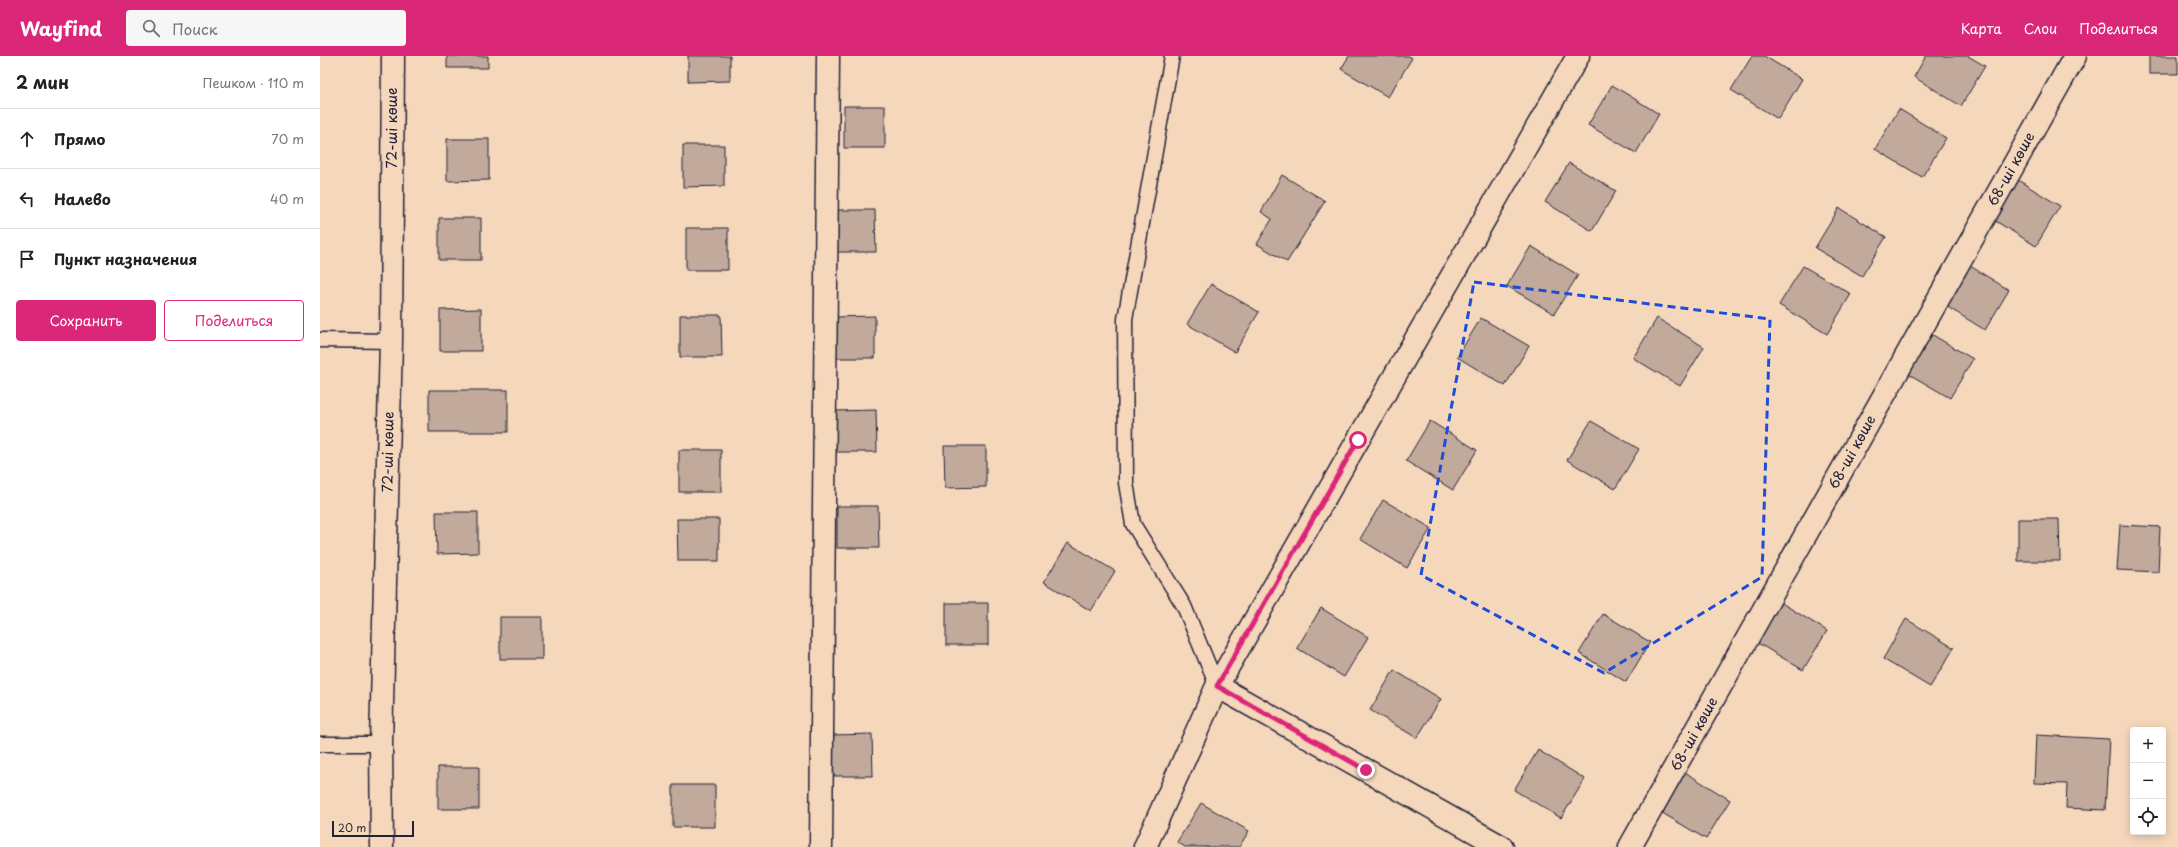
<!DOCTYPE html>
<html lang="ru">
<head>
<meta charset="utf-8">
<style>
  :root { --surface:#fff; --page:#f6f6f6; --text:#202124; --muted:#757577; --line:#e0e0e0; --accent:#db2777 }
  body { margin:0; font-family:"Playpen Sans",sans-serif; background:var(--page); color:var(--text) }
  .controls { position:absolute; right:12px; bottom:12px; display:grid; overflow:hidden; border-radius:4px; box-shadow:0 2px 10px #0003 }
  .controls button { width:36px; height:36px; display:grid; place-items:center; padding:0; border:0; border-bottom:1px solid var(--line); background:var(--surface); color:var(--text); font:20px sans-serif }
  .scale { position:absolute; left:12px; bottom:10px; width:82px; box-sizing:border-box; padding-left:4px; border:2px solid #22223b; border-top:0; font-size:11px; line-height:14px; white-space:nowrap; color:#22223b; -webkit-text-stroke:3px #f5d7bb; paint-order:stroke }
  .stop { position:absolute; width:12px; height:12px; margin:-9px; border:3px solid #db2777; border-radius:50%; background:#fff }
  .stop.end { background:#db2777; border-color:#fff; box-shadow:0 1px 4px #0008 }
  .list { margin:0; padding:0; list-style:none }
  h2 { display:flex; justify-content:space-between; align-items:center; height:52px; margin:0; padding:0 16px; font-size:17px }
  h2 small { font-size:13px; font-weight:400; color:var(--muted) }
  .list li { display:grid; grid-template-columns:26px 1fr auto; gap:12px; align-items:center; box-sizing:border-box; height:60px; padding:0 16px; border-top:1px solid var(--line) }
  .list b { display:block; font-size:15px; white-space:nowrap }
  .list em { font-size:13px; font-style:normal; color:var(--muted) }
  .actions { display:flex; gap:8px; padding:12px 16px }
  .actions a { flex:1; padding:9px 0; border:1px solid var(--accent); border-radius:4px; text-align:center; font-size:14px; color:var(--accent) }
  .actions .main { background:var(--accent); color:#fff }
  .icon { flex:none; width:22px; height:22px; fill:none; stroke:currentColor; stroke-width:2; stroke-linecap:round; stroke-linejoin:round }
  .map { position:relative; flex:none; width:1858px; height:791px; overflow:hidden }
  header { display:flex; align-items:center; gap:24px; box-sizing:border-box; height:56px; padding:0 20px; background:var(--accent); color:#fff }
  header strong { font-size:19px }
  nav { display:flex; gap:22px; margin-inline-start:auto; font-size:14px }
  .search { width:280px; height:36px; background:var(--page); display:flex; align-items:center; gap:10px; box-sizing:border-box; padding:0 14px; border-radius:4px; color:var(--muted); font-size:15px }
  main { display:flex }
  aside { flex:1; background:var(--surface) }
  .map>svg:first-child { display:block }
  .building { fill:#c1aa9b; stroke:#22223b }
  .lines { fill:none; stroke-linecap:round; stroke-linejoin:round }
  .lane-casing { stroke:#22223b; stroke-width:17 }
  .street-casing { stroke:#22223b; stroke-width:25 }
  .lane { stroke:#f5d7bb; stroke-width:14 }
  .street { stroke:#f5d7bb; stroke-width:22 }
  .route { stroke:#db2777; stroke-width:5 }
  .marked { fill:none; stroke:#1d4ed8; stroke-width:3; stroke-dasharray:8 5; stroke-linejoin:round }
  .labels { text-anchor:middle; stroke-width:4; stroke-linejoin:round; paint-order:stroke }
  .street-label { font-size:14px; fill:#22223b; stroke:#f5d7bb }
</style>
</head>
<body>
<header>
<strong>Wayfind</strong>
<div class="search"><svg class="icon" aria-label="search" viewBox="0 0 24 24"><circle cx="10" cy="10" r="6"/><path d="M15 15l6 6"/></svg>Поиск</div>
<nav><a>Карта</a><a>Слои</a><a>Поделиться</a></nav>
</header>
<main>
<aside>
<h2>2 мин<small>Пешком · 110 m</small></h2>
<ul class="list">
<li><svg class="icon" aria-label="ahead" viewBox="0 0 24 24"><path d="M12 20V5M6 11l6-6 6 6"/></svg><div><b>Прямо</b></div><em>70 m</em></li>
<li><svg class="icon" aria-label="left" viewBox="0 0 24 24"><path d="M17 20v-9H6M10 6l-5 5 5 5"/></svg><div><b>Налево</b></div><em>40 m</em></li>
<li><svg class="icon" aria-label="arrive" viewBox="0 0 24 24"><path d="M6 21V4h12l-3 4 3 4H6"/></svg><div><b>Пункт назначения</b></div></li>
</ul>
<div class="actions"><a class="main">Сохранить</a><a>Поделиться</a></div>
</aside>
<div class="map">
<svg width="1858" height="791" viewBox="0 0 1858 791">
  <rect width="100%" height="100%" fill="#f5d7bb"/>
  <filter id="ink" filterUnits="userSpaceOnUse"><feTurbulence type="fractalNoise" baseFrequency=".025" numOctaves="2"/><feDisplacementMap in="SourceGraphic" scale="8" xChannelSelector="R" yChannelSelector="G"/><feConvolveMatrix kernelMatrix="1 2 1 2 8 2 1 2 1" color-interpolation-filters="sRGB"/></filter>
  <g filter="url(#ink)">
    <path class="building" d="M127,0H168V12H127Z
      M368,0H410V25L368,26Z
      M1029,0H1089L1092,2L1068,41L1021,13Z
      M1432,0H1444L1482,23L1458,63L1411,34Z
      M1606,0H1648L1665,10L1641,50L1594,21Z
      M1829,0H1858V18H1829Z
      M1292,29L1339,58L1316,97L1268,69Z
      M524,50H565V92H524Z
      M1579,53L1626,82L1602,121L1555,93Z
      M127,83H169V124L127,125Z
      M363,89H404V130L363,131Z
      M1249,107L1296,135L1272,175L1225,146Z
      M962,119L1005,145L967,206L937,188L952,163L941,156Z
      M1693,121L1740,150L1716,190L1669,161Z
      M1519,152L1566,181L1542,220L1495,192Z
      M514,154H555L556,196H514Z
      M119,162H161V204H119Z
      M366,172H408V214H366Z
      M1211,190L1258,219L1234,258L1187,230Z
      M1642,205L1689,234L1665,274L1618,245Z
      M1483,210L1531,238L1507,278L1459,249Z
      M891,228L939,256L915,296L867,268Z
      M161,253V295H120V254Z
      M360,259H401L402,301H360Z
      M555,260V302H514V261Z
      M1161,262L1209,290L1185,330L1137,301Z
      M1337,262L1384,291L1360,330L1313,302Z
      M1606,275L1653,303L1630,342L1582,314Z
      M109,334H188V376H109Z
      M556,354L557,396H515V355Z
      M1110,365L1157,394L1133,434L1086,405Z
      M1271,365L1319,393L1295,433L1247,404Z
      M624,390H666V431L625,432Z
      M359,394H401V436H359Z
      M1063,444L1111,472L1087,512L1040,483Z
      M517,450H558L559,492H517Z
      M116,456H158V497L117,498Z
      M357,463H399V505H358Z
      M1698,463H1739L1740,505H1698Z
      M1800,469L1840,471L1838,516L1797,514Z
      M748,487L795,515L771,555L724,526Z
      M1460,546L1507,575L1483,614L1436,586Z
      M626,547H668V589H626Z
      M1001,552L1048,581L1024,621L977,592Z
      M1283,558L1330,586L1306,626L1259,597Z
      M180,561H222V603H180Z
      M1586,563L1634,592L1610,631L1563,603Z
      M1074,614L1121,643L1097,682L1050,654Z
      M552,678L553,720H511V679Z
      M1716,679L1789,683L1785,754L1746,752L1747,728L1714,727Z
      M1218,694L1265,723L1241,762L1194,734Z
      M118,711H159V753H118Z
      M1363,715L1410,744L1386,783L1339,755Z
      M353,729H395V771H353Z
      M881,747L929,775L919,791H865L857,786Z"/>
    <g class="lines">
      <g class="lane-casing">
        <path id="lane" d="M852,0L805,263L806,427L813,468L864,550L897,630
          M0,284L71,285
          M0,688H61"/>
      </g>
      <g class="street-casing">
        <path id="street" d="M897,630L1182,791
          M62,791L61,688L71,285L73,0
          M501,791L508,0
          M825,791L897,630L1258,0
          M1310,791L1755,0"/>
      </g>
      <use href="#lane" class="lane"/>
      <use href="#street" class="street"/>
    </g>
  </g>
  <g class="lines" filter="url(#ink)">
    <path class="route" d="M1038,384L897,630L1046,714"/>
  </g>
  <path class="marked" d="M1154,226L1450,263L1442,521L1284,617L1101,519Z"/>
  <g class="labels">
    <g class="street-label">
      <text transform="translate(72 72) rotate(-90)" y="5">72-ші көше</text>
      <text transform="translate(1691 113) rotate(-61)" y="5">68-ші көше</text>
      <text transform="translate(68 396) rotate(-89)" y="5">72-ші көше</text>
      <text transform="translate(1532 396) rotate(-61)" y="5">68-ші көше</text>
      <text transform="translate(1374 678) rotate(-61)" y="5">68-ші көше</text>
    </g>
  </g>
</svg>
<div class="controls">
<button>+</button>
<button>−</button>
<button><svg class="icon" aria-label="locate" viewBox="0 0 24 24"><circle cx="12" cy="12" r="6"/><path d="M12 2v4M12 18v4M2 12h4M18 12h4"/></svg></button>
</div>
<div class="scale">20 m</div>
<div class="stop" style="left:1038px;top:384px"></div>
<div class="stop end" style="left:1046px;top:714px"></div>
</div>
</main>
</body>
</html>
